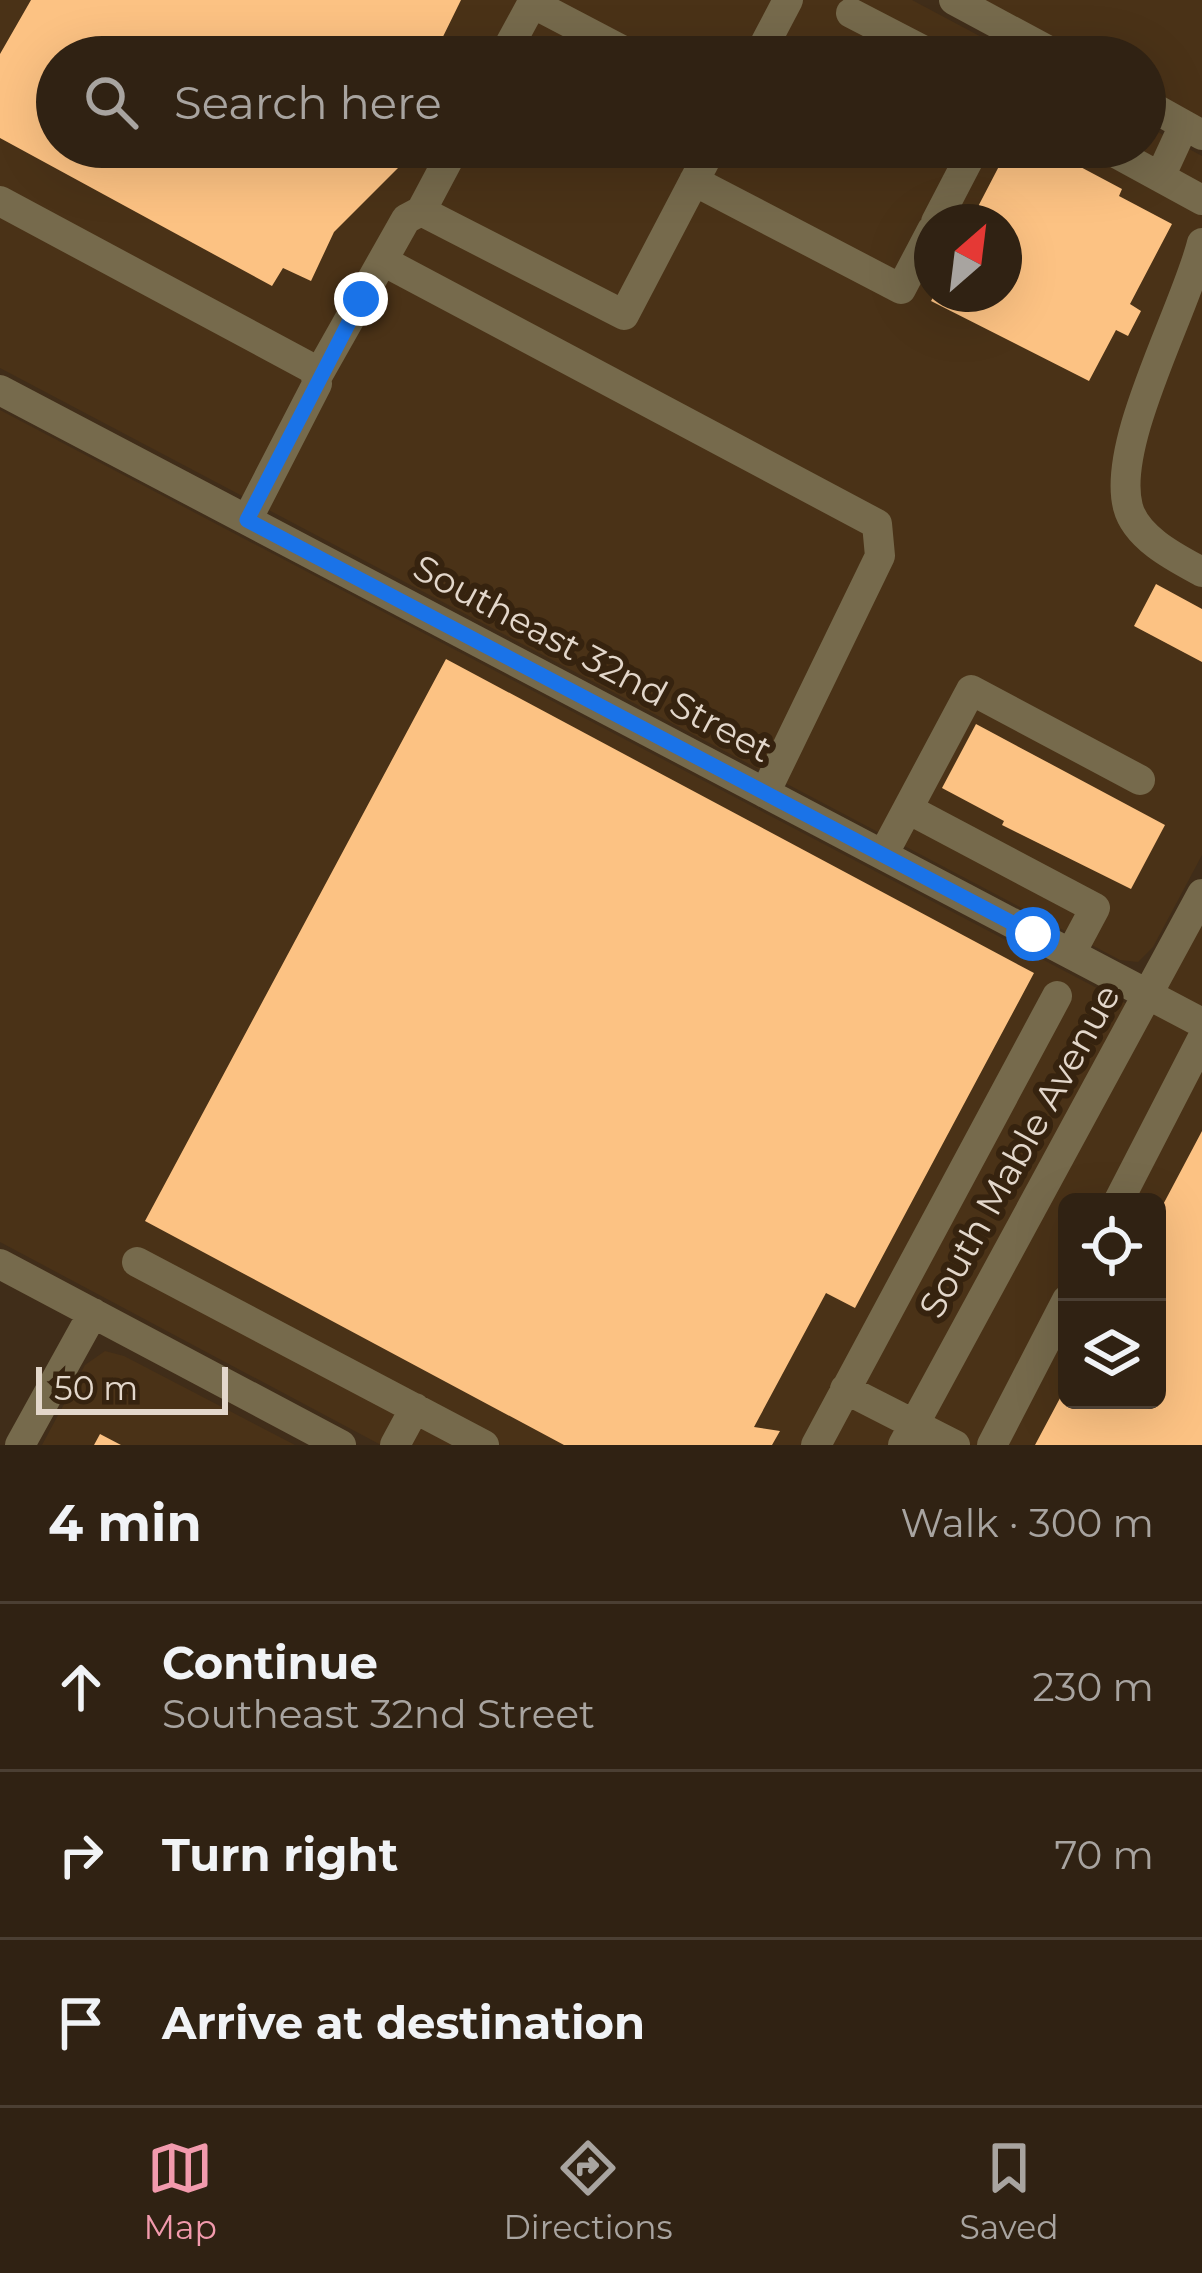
<!DOCTYPE html>
<html lang="en">
<head>
<meta charset="utf-8">
<style>
  :root { --surface:#302213; --page:#3c2f21; --text:#f1f3f6; --muted:#a8a4a0; --line:#4b3f33; --accent:#f29aad }
  body { margin:0; font-family:Montserrat,sans-serif; background:var(--page); color:var(--text) }
  .controls { position:absolute; right:36px; bottom:36px; display:grid; overflow:hidden; border-radius:18px; box-shadow:0 12px 48px #0002 }
  .controls button { width:108px; height:108px; display:grid; place-items:center; padding:0; border:0; border-bottom:3px solid var(--line); background:var(--surface); color:var(--text); font:60px sans-serif }
  .compass { position:absolute; left:914px; top:204px; width:108px; height:108px; border-radius:50%; background:var(--surface); box-shadow:0 12px 48px #0002; rotate:28deg }
  .scale { position:absolute; left:36px; bottom:30px; width:192px; box-sizing:border-box; padding-left:12px; border:6px solid #e3d7cb; border-top:0; font-size:33px; line-height:42px; white-space:nowrap; color:#e3d7cb; -webkit-text-stroke:9px #36230f; paint-order:stroke }
  .stop { position:absolute; width:36px; height:36px; margin:-27px; border:9px solid #1a73e8; border-radius:50%; background:#fff }
  .stop.end { background:#1a73e8; border-color:#fff; box-shadow:0 3px 12px #0008 }
  .list { margin:0; padding:0; list-style:none }
  h2 { display:flex; justify-content:space-between; align-items:center; height:156px; margin:0; padding:0 48px; font-size:51px }
  h2 small { font-size:39px; font-weight:400; color:var(--muted) }
  .list li { display:grid; grid-template-columns:78px 1fr auto; gap:36px; align-items:center; box-sizing:border-box; height:168px; padding:0 48px; border-top:3px solid var(--line) }
  .list b { display:block; font-size:45px; white-space:nowrap }
  .list p { margin:0; font-size:39px; white-space:nowrap; color:var(--muted) }
  .list em { font-size:39px; font-style:normal; color:var(--muted) }
  .icon { flex:none; width:66px; height:66px; fill:none; stroke:currentColor; stroke-width:2; stroke-linecap:round; stroke-linejoin:round }
  .map { position:relative; flex:none; width:1202px; height:1445px; overflow:hidden }
  .search { position:absolute; background:var(--surface); box-shadow:0 12px 48px #0002; left:36px; right:36px; top:36px; height:132px; display:flex; align-items:center; gap:30px; box-sizing:border-box; padding:0 42px; border-radius:66px; color:var(--muted); font-size:45px }
  .sheet { height:660px; background:var(--surface) }
  nav { display:flex; justify-content:space-around; align-items:center; box-sizing:border-box; height:168px; border-top:3px solid var(--line); background:var(--surface); font-size:33px; color:var(--muted) }
  nav a { display:grid; justify-items:center; gap:6px }
  nav .on { color:var(--accent) }
  .map>svg:first-child { display:block }
  .built { fill:#4a3217; fill-rule:evenodd }
  .building { fill:#fcc283 }
  .lines { fill:none; stroke-linecap:round; stroke-linejoin:round }
  .minor { stroke:#766a4c; stroke-width:30 }
  .route { stroke:#1a73e8; stroke-width:15 }
  .labels { text-anchor:middle; stroke-width:12; stroke-linejoin:round; paint-order:stroke }
  .street-label { font-size:36px; fill:#e3d7cb; stroke:#36230f }
</style>
</head>
<body>
<div class="map">
<svg width="1202" height="1445" viewBox="0 0 1202 1445">
  <rect width="100%" height="100%" fill="#402d19"/>
  <path class="built" d="M0,0H912L1019,57H57V147H1145V125L1202,156V855L1153,947L1138,962L1120,960L0,368ZM932,222H1004V294H932Z
    M975,0H1202V120L1145,90V57H1082Z
    M0,410L1150,1016L1202,915V1445H381L0,1242ZM1067,1202H1157V1400H1067Z
    M105,1351L124,1356L295,1445H42L85,1365Z"/>
  <path class="building" d="M31,0H461L433,57H57V147L416,150L334,232L311,281L283,268L272,286L0,138V54Z
    M1009,147H1043L1122,189L1119,196L1172,224L1130,304L1141,311L1128,336L1116,330L1089,381L931,301L935,294H1004V222H970Z
    M1156,584L1202,609V662L1134,626Z
    M446,659L1034,973L855,1308L826,1293L754,1427L780,1431L772,1445H564L145,1221Z
    M976,724L1165,825L1131,889L1002,825L1004,821L942,788Z
    M1202,1131V1445H1035L1067,1385V1400H1157V1216Z
    M100,1434L121,1445H94Z"/>
  <g class="lines">
    <path class="minor" d="M954,0L1060,57
      M532,3L635,57
      M851,13L936,57
      M503,57L534,0
      M758,57L788,0
      M1145,103L1202,135
      M1105,147L1202,200
      M1160,177L1184,125
      M694,181L901,289L932,230
      M0,201L315,370L317,384L247,520
      M421,211L455,147
      M936,222L975,147
      M1202,243C1185,311 1111,443 1128,507C1136,538 1176,558 1202,572
      M383,261L877,524L880,556L765,793
      M318,375L406,219L421,211L624,315L712,147
      M0,390L1202,1023
      M908,809L1095,908L1071,953
      M883,855L971,690L1140,780
      M1118,1202L1202,1039
      M137,1262L484,1445
      M0,1264L341,1445
      M845,1389L955,1445
      M20,1445L93,1313
      M395,1445L415,1408
      M816,1445L1057,996
      M903,1445L1202,894
      M992,1445L1067,1300"/>
  </g>
  <g class="lines">
    <path class="route" d="M361,299L247,520L1033,934"/>
  </g>
  <g class="labels">
    <g class="street-label">
      <text transform="translate(593 658) rotate(28)" y="13">Southeast 32nd Street</text>
      <text transform="translate(1019 1151) rotate(-61)" y="13">South Mable Avenue</text>
    </g>
  </g>
</svg>
<div class="controls">
<button><svg class="icon" aria-label="locate" viewBox="0 0 24 24"><circle cx="12" cy="12" r="6"/><path d="M12 2v4M12 18v4M2 12h4M18 12h4"/></svg></button>
<button><svg class="icon" aria-label="layers" viewBox="0 0 24 24"><path d="M12 4l9 5-9 5-9-5zM3 14l9 5 9-5"/></svg></button>
</div>
<svg class="compass" viewBox="-18 -18 36 36"><path d="M0-13l5 13h-10z" fill="#e53935"/><path d="M0 13l5-13h-10z" fill="#a8a4a0"/></svg>
<div class="scale">50 m</div>
<div class="stop" style="left:1033px;top:934px"></div>
<div class="stop end" style="left:361px;top:299px"></div>
<div class="search"><svg class="icon" aria-label="search" viewBox="0 0 24 24"><circle cx="10" cy="10" r="6"/><path d="M15 15l6 6"/></svg>Search here</div>
</div>
<section class="sheet">
<h2>4 min<small>Walk · 300 m</small></h2>
<ul class="list">
<li><svg class="icon" aria-label="ahead" viewBox="0 0 24 24"><path d="M12 20V5M6 11l6-6 6 6"/></svg><div><b>Continue</b><p>Southeast 32nd Street</p></div><em>230 m</em></li>
<li><svg class="icon" aria-label="right" viewBox="0 0 24 24"><path d="M7 20v-9h11M14 6l5 5-5 5"/></svg><div><b>Turn right</b></div><em>70 m</em></li>
<li><svg class="icon" aria-label="arrive" viewBox="0 0 24 24"><path d="M6 21V4h12l-3 4 3 4H6"/></svg><div><b>Arrive at destination</b></div></li>
</ul>
</section>
<nav>
<a class="on"><svg class="icon" aria-label="map" viewBox="0 0 24 24"><path d="M3 6l6-2 6 2 6-2v14l-6 2-6-2-6 2zM9 4v14M15 6v14"/></svg>Map</a>
<a><svg class="icon" aria-label="directions" viewBox="0 0 24 24"><path d="M12 3l9 9-9 9-9-9zM9 14v-3h6M13 9l2 2-2 2"/></svg>Directions</a>
<a><svg class="icon" aria-label="saved" viewBox="0 0 24 24"><path d="M7 4h10v16l-5-4-5 4z"/></svg>Saved</a>
</nav>
</body>
</html>
